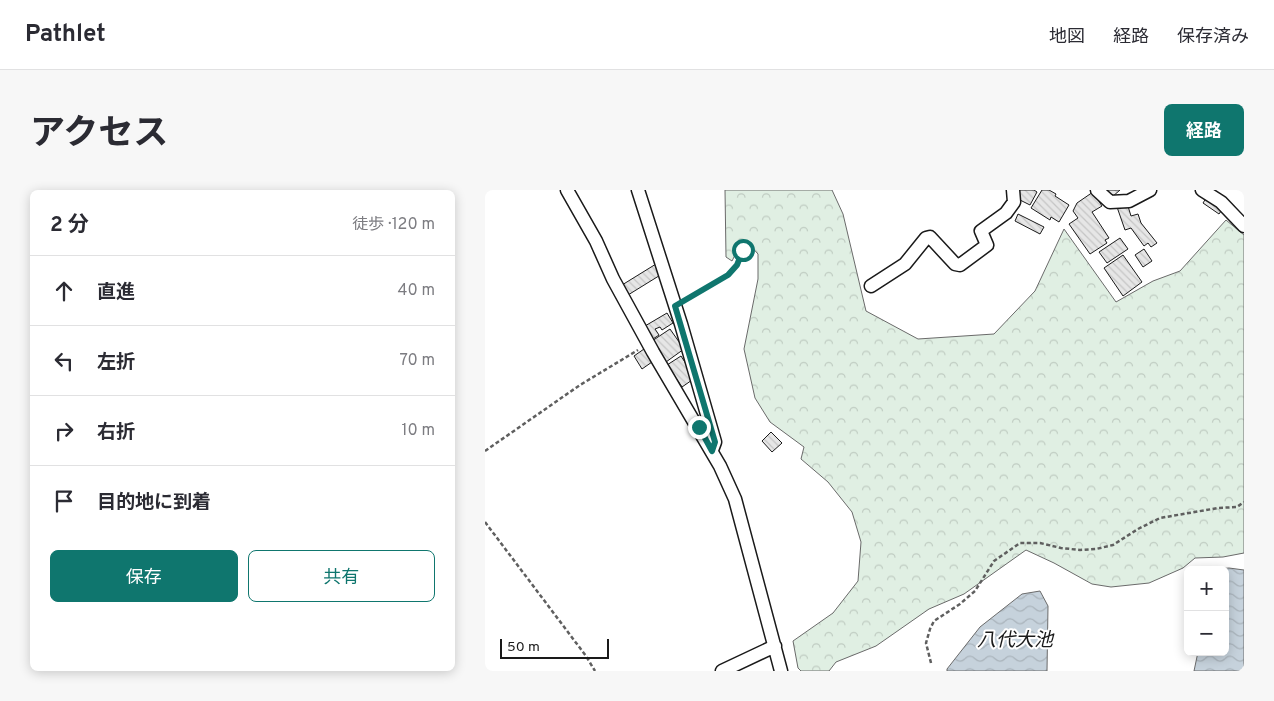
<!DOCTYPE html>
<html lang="ja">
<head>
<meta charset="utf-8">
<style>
  :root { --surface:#fff; --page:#f7f7f7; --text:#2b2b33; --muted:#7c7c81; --line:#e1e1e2; --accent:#0f766e }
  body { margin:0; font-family:Overpass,"Noto Sans JP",sans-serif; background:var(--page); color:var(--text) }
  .controls { position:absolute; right:15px; bottom:15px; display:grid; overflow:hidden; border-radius:8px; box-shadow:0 2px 12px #0003 }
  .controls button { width:45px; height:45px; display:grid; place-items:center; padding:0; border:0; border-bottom:1px solid var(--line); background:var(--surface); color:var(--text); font:25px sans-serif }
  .scale { position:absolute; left:15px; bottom:12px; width:109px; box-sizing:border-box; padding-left:5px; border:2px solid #1a1a1a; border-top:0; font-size:14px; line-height:18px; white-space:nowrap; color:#1a1a1a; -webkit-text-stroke:4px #fff; paint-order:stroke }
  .stop { position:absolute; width:15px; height:15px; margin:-11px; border:4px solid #0f766e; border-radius:50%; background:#fff }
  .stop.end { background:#0f766e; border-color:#fff; box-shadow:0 1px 5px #0008 }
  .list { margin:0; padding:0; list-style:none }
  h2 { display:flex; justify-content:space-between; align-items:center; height:65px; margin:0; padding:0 20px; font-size:21px }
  h2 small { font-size:16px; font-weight:400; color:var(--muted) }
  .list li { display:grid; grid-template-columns:32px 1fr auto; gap:15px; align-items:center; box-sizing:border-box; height:70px; padding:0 20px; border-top:1px solid var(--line) }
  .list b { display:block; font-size:19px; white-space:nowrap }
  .list em { font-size:16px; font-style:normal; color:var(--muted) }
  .actions { display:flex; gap:10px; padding:15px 20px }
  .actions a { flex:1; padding:11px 0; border:1px solid var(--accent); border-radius:8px; text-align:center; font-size:18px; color:var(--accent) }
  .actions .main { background:var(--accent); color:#fff }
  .icon { flex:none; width:28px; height:28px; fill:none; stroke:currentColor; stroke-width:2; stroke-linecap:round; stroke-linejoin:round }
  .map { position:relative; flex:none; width:759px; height:481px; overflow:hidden; border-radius:8px }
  header { display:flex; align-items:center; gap:30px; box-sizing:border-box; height:70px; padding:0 25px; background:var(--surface); border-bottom:1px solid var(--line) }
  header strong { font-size:24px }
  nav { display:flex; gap:28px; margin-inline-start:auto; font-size:18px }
  .intro { display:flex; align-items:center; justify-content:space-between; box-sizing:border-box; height:120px; padding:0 30px }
  h1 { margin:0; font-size:35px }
  .button { padding:12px 22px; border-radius:8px; background:var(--accent); color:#fff; font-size:18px; font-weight:700 }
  main { display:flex; gap:30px; padding:0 30px }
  aside { flex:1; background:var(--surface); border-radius:8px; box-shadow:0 2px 12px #0003 }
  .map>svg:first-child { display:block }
  .forest { fill:url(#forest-crowns); stroke:#6a6a6a }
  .water { fill:url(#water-waves); stroke:#6a6a6a }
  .building { fill:url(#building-back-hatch); stroke:#1a1a1a }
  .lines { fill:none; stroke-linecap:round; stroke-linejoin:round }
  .street-casing { stroke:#1a1a1a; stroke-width:15 }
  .path { stroke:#5f5f5f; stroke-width:2.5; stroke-dasharray:4 2.5; stroke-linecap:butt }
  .street { stroke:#fff; stroke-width:12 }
  .route { stroke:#0f766e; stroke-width:6 }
  .labels { text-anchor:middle; stroke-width:4; stroke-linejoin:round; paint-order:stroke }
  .water-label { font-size:19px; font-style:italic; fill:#1a1a1a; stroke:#fff }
</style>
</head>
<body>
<header>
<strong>Pathlet</strong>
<nav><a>地図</a><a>経路</a><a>保存済み</a></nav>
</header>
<div class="intro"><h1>アクセス</h1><a class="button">経路</a></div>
<main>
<aside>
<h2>2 分<small>徒歩 · 120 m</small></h2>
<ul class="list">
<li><svg class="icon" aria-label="ahead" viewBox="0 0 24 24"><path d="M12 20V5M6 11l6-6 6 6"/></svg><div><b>直進</b></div><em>40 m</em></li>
<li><svg class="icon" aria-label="left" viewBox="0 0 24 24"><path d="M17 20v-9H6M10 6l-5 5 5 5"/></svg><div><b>左折</b></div><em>70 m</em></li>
<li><svg class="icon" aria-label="right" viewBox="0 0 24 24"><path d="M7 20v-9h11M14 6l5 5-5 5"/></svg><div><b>右折</b></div><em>10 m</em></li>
<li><svg class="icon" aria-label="arrive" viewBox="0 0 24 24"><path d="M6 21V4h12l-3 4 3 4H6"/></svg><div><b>目的地に到着</b></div></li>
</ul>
<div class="actions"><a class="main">保存</a><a>共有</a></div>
</aside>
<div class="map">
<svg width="759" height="481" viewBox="0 0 759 481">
  <defs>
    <pattern id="forest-crowns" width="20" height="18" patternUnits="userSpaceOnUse" patternTransform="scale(1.25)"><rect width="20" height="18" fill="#e0efe3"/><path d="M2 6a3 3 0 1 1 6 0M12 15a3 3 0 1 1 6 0" fill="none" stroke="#c0ccc2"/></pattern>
    <pattern id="water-waves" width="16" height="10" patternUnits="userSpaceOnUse" patternTransform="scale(1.25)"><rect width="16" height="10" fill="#c6d2dc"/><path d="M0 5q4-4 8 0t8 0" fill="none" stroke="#aab4bc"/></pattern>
    <pattern id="building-back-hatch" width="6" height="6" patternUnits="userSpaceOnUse" patternTransform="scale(1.25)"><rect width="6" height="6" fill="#e6e6e6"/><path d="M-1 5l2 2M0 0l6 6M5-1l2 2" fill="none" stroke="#c5c5c5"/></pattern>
  </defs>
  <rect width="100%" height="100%" fill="#fff"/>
  <path class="forest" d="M240,0H347L358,24L381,121L433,149L509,144L550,101L579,39L631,112L668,91L695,81L741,30L759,45V363L738,367L710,368L698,378L664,393L626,397L607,394L569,373L541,360L479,404L444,419L391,456L351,472L344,481H316L313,478L308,451L348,423L373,391L376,352L367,322L343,292L316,269L319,257L285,232L270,208L259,159L273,89V64L262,52L253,59L247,71L241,67Z"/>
  <path class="water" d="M744,378L759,380V481H709L713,462H740V380H719Z
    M555,401L563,416L562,481H462V479L495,437L537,404Z"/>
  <path class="building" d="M534,0H549L552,2L545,15L531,8Z
    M557,0H564L571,4L570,6L584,15L574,32L566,27L565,30L546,18Z
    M621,0H635L627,7Z
    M608,2L617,16L607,22L624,48L620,50L622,53L605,64L584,34L593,28L588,21L592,13Z
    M723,5L739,17L734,24L718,13Z
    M642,13L646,26L653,24L656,33L672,53L666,57L663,53L659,56L646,38L640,40L632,17Z
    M533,24L559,37L555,44L530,31Z
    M635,48L643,59L622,73L614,62Z
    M659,59L667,71L658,77L650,65Z
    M638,65L657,92L638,106L619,78Z
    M171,74L177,84L143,105L137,95Z
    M182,123L188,133L177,140L175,137L170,139L174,145L168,149L160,136Z
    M185,139L199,159L181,172L167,151Z
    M159,159L167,172L157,179L149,166Z
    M196,166L210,188L197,197L182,175Z
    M286,242L297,253L287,262L277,251Z"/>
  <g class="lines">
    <g class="street-casing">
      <path id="street" d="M82,0L111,51L128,89L168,162L235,276L250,309L296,481
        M153,0L196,134L230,252L227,260
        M612,0L625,12L644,11L665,0
        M717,0L736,12L759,36
        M386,96L420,74L441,48L445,47L470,74L475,75L502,55L496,41L521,23L529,12L528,0
        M237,481L290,456"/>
    </g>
    <path class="path" d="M201,110L243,85L251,75L258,60
      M0,261L95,195L153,160
      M0,332L101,466L110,481
      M446,473L441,453L445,439L449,431L475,414L490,401L509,371L535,353H555L576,358L595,360L611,359L628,355L653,339L675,328L733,318L752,317L759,312"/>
    <use href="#street" class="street"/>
  </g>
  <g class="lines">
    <path class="route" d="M214,237L227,261L230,252L190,116L243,85L252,75L258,60"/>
  </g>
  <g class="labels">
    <g class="water-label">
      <text x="530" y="456">八代大池</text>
    </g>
  </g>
</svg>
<div class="controls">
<button>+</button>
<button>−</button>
</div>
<div class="scale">50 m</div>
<div class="stop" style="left:258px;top:60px"></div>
<div class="stop end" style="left:214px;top:237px"></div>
</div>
</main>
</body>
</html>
